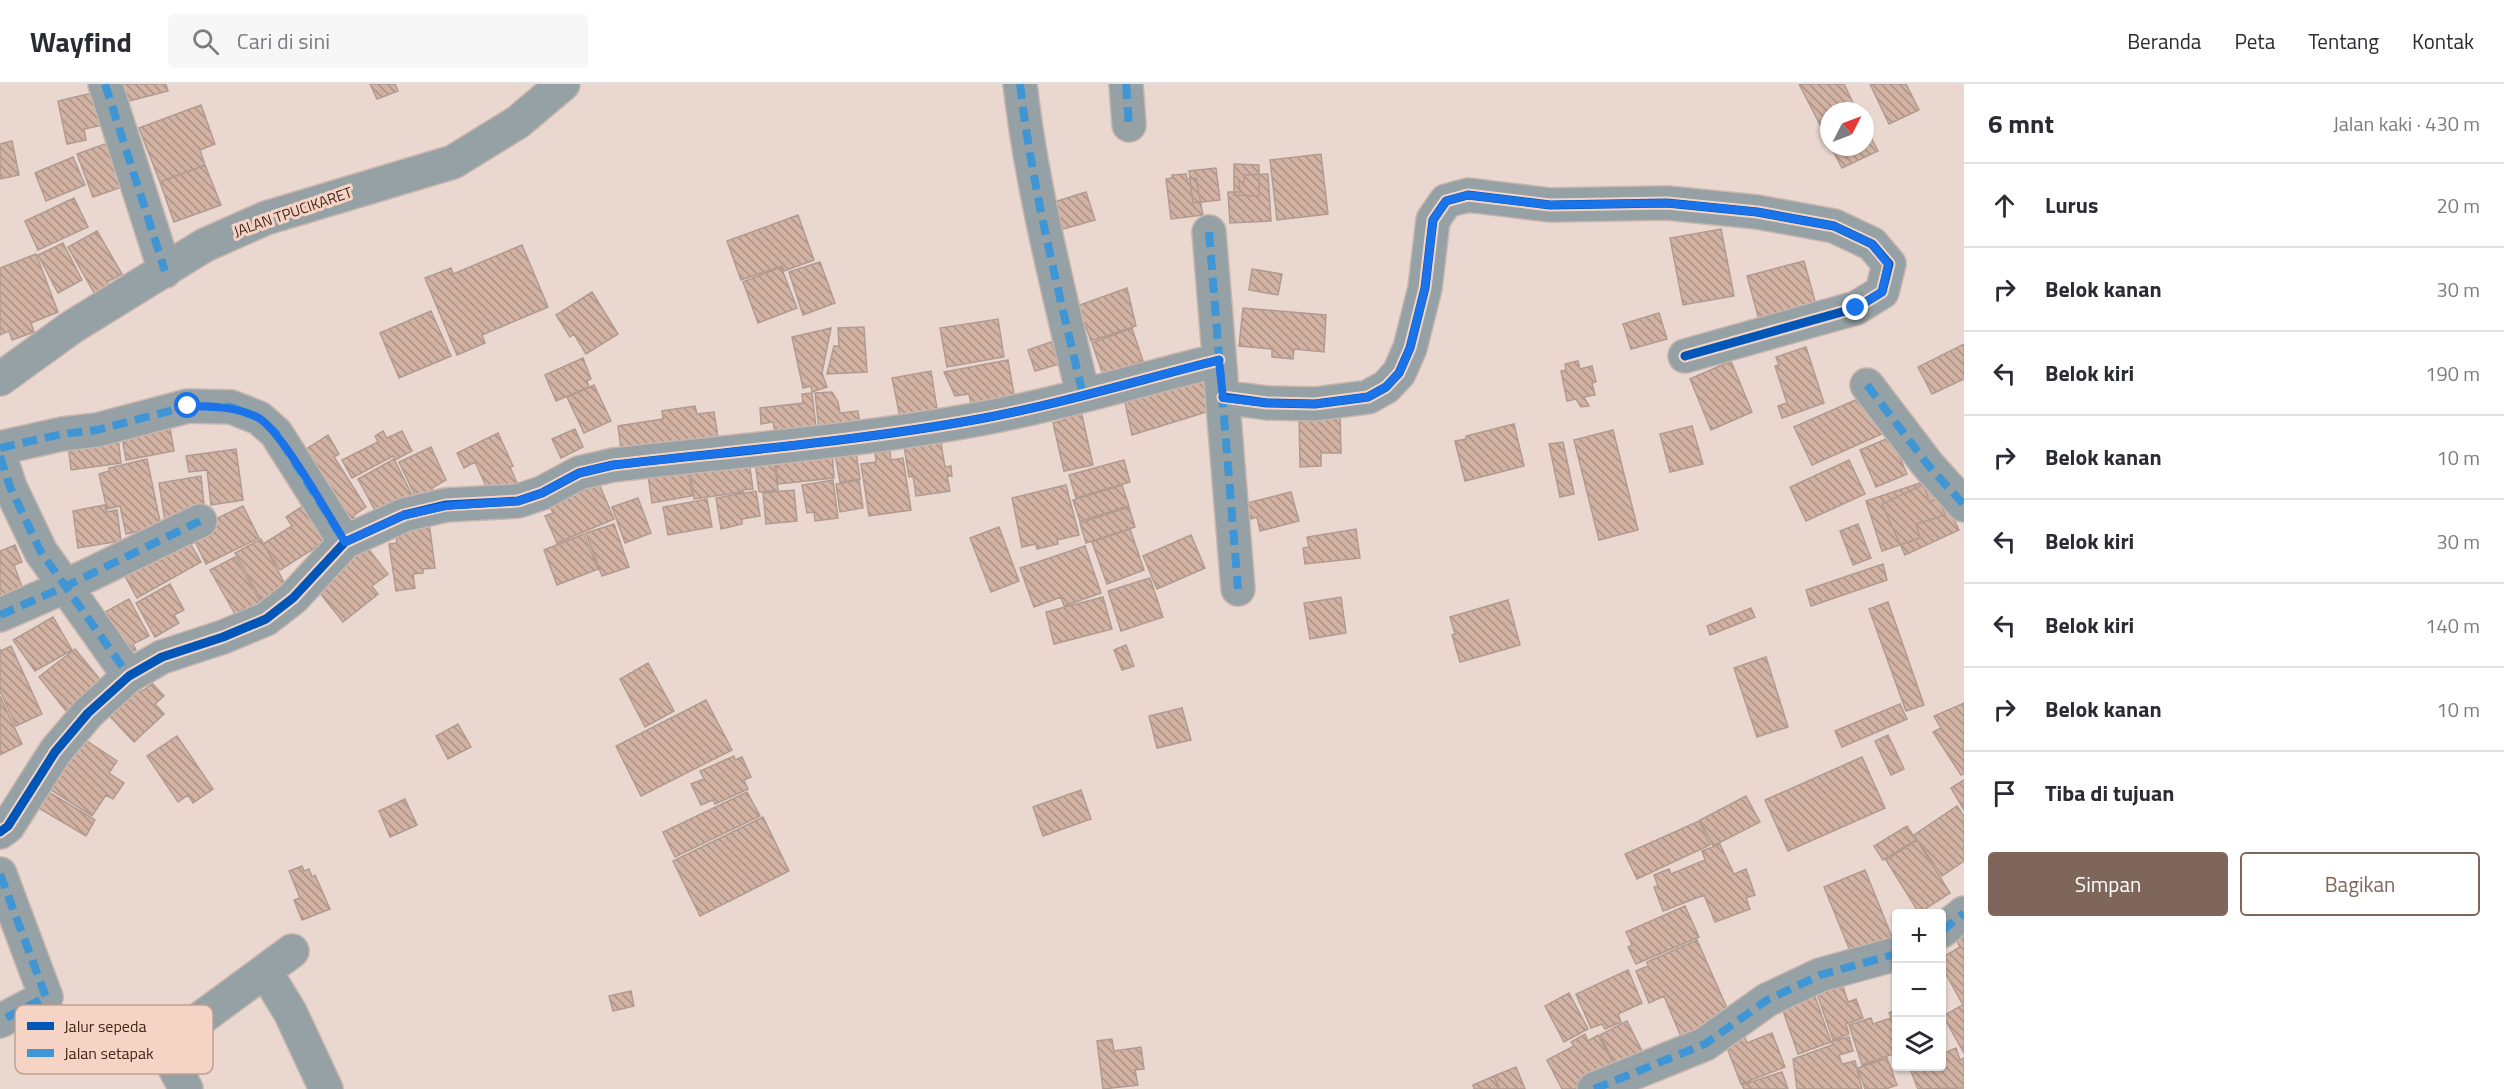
<!DOCTYPE html>
<html lang="id">
<head>
<meta charset="utf-8">
<style>
  :root { --surface:#fff; --page:#f7f7f7; --text:#2b2b33; --muted:#7c7c81; --line:#e1e1e2; --accent:#7f665a }
  body { margin:0; font-family:"Titillium Web",sans-serif; background:var(--page); color:var(--text) }
  .controls { position:absolute; right:18px; bottom:18px; display:grid; overflow:hidden; border-radius:6px; box-shadow:0 2px 4px #0004 }
  .controls button { width:54px; height:54px; display:grid; place-items:center; padding:0; border:0; border-bottom:2px solid var(--line); background:var(--surface); color:var(--text); font:30px sans-serif }
  .compass { position:absolute; left:1820px; top:18px; width:54px; height:54px; border-radius:50%; background:var(--surface); box-shadow:0 2px 4px #0004; rotate:48deg }
  .stop { position:absolute; width:18px; height:18px; margin:-14px; border:4px solid #1a73e8; border-radius:50%; background:#fff }
  .stop.end { background:#1a73e8; border-color:#fff; box-shadow:0 2px 6px #0008 }
  .list { margin:0; padding:0; list-style:none }
  h2 { display:flex; justify-content:space-between; align-items:center; height:78px; margin:0; padding:0 24px; font-size:26px }
  h2 small { font-size:20px; font-weight:400; color:var(--muted) }
  .list li { display:grid; grid-template-columns:39px 1fr auto; gap:18px; align-items:center; box-sizing:border-box; height:84px; padding:0 24px; border-top:2px solid var(--line) }
  .list b { display:block; font-size:22px; white-space:nowrap }
  .list em { font-size:20px; font-style:normal; color:var(--muted) }
  .actions { display:flex; gap:12px; padding:18px 24px }
  .actions a { flex:1; padding:14px 0; border:2px solid var(--accent); border-radius:6px; text-align:center; font-size:21px; color:var(--accent) }
  .actions .main { background:var(--accent); color:#fff }
  .icon { flex:none; width:33px; height:33px; fill:none; stroke:currentColor; stroke-width:2; stroke-linecap:round; stroke-linejoin:round }
  .map { position:relative; flex:none; width:1964px; height:1005px; overflow:hidden }
  header { display:flex; align-items:center; gap:36px; box-sizing:border-box; height:84px; padding:0 30px; background:var(--surface); border-bottom:2px solid var(--line) }
  header strong { font-size:28px }
  nav { display:flex; gap:33px; margin-inline-start:auto; font-size:21px }
  .search { width:420px; height:54px; background:var(--page); display:flex; align-items:center; gap:15px; box-sizing:border-box; padding:0 21px; border-radius:6px; color:var(--muted); font-size:22px }
  main { display:flex }
  aside { flex:1; background:var(--surface) }
  .map>svg:first-child { display:block }
  .building { fill:url(#building-back-hatch); stroke:#b19b91; stroke-width:1.5 }
  .lines { fill:none; stroke-linecap:round; stroke-linejoin:round }
  .minor-casing { stroke:#c8b6ae; stroke-width:36 }
  .minor { stroke:#95a1a4; stroke-width:33 }
  .quiet { stroke:#4096d4; stroke-width:8; stroke-dasharray:15 8; stroke-linecap:butt }
  .cycleway-casing { stroke:#f5d4c6; stroke-width:13 }
  .cycleway { stroke:#0057b8; stroke-width:9 }
  .route { stroke:#1a73e8; stroke-width:8 }
  .labels { text-anchor:middle; stroke-width:6; stroke-linejoin:round; paint-order:stroke }
  .street-label { font-size:15px; fill:#46281a; stroke:#f5d4c6 }
  .key { fill:#f5d4c6; stroke:#c0a092; stroke-width:1.5 }
  .key-label { font-size:16px; fill:#46281a }
</style>
</head>
<body>
<header>
<strong>Wayfind</strong>
<div class="search"><svg class="icon" aria-label="search" viewBox="0 0 24 24"><circle cx="10" cy="10" r="6"/><path d="M15 15l6 6"/></svg>Cari di sini</div>
<nav><a>Beranda</a><a>Peta</a><a>Tentang</a><a>Kontak</a></nav>
</header>
<main>
<div class="map">
<svg width="1964" height="1005" viewBox="0 0 1964 1005">
  <defs>
    <pattern id="building-back-hatch" width="6" height="6" patternUnits="userSpaceOnUse" patternTransform="scale(1.5)"><rect width="6" height="6" fill="#d2b2a3"/><path d="M-1 5l2 2M0 0l6 6M5-1l2 2" fill="none" stroke="#ac9184"/></pattern>
  </defs>
  <rect width="100%" height="100%" fill="#ead8d0"/>
  <path class="building" d="M120,0H166L168,7L125,18Z
    M370,0H395L398,7L377,15Z
    M1799,0H1844L1857,27H1829V58Z
    M1870,0H1906L1919,26L1889,40Z
    M101,7L108,40L84,45L86,56L67,60L58,17Z
    M201,21L215,60L200,66L205,81L160,98L139,44Z
    M1865,42L1878,67L1842,84L1831,63H1865Z
    M116,56L122,103L93,113L77,70Z
    M12,57L19,91L0,95V60Z
    M1321,70L1328,130L1277,136L1270,76Z
    M73,73L85,101L46,117L35,89Z
    M1234,80L1259,81V112L1234,111Z
    M205,81L221,121L174,138L160,98Z
    M1216,84L1220,116L1193,119L1189,87Z
    M1186,90L1187,95L1196,94L1203,131L1171,135L1166,95L1172,94V91Z
    M1268,90L1271,137L1230,139L1228,108H1240L1239,98H1244V91Z
    M1086,108L1095,136L1063,145L1054,118Z
    M74,114L88,143L38,166L25,137Z
    M798,131L814,176L784,187L782,182L741,196L727,157Z
    M1721,145L1734,212L1683,221L1670,154Z
    M97,147L122,190L107,198L112,206L97,214L68,163Z
    M63,159L82,196L58,209L38,171Z
    M522,161L548,223L482,251L485,259L457,271L425,194L451,184L453,190Z
    M36,170L58,228L31,239L34,248L12,256L9,247L0,251V184Z
    M1804,177L1818,228L1761,243L1747,192Z
    M820,178L835,219L803,231L789,188Z
    M781,183L797,224L758,239L743,198Z
    M1252,185L1282,190L1278,211L1249,206Z
    M1127,204L1136,242L1091,257L1086,243L1083,244L1077,222Z
    M592,208L618,250L586,270L574,250L570,253L556,231Z
    M1243,224L1326,231L1324,268L1294,265L1293,275L1272,273V265L1239,262Z
    M431,227L451,272L399,294L380,249Z
    M1659,229L1667,255L1631,265L1623,240Z
    M998,235L1004,273L947,283L940,244Z
    M864,243L867,288L827,290L834,262H839L838,244Z
    M831,244L822,289L827,303L812,308L811,302L803,304L792,253Z
    M1132,244L1143,277L1103,291L1092,259Z
    M1051,258L1059,280L1035,287L1028,266Z
    M1964,260V295L1932,310L1918,283Z
    M1806,263L1824,319L1782,334L1778,322L1787,319L1775,282L1779,281L1776,273Z
    M583,274L591,295L587,297L589,303L556,317L545,291Z
    M1008,276L1015,316L972,324L969,310L955,312L944,288Z
    M1578,277L1580,285L1592,282L1596,298L1592,299L1595,311L1584,313L1589,322L1581,323L1576,315L1567,317L1561,287L1566,286L1565,280Z
    M1731,277L1752,328L1711,346L1690,295Z
    M931,287L938,331L901,338L892,294Z
    M1205,293L1213,326L1132,351L1123,309Z
    M594,301L611,337L584,349L567,313Z
    M832,308L838,318L840,329L858,327L861,350L820,354L815,309Z
    M812,309L816,343L775,348L773,338L761,340L760,324L803,319L802,310Z
    M1869,310L1886,348L1812,381L1794,343Z
    M695,322L697,330L714,328L719,359L622,373L618,342L663,335L662,327Z
    M1340,326L1341,369H1321V382L1300,383L1299,327Z
    M1081,327L1093,381L1064,387L1053,339L1064,336L1063,331Z
    M169,338L174,367L126,376L121,347Z
    M1514,340L1524,382L1465,397L1455,357L1466,355V352Z
    M1692,342L1703,380L1670,388L1660,350Z
    M943,344L945,358L941,359L945,383L951,382L952,392H947L950,407L916,412L913,392L909,393L903,356Z
    M117,345L121,379L71,386L67,351Z
    M575,345L583,363L561,374L552,355Z
    M1613,346L1638,446L1599,456L1574,356Z
    M383,347L387,354L402,347L412,367L395,376L393,372L352,394L342,376L378,358L375,352Z
    M498,349L513,382L510,383L518,401L491,413L475,378L464,384L457,369Z
    M328,351L339,370L334,373L366,423L353,432L356,435L342,444L297,371Z
    M1891,353L1907,390L1876,403L1860,366Z
    M1563,358L1574,410L1560,413L1549,360Z
    M431,363L446,396L432,404L435,412L419,420L399,378Z
    M236,365L243,416L211,421L207,386L189,388L186,372Z
    M832,365L834,394L778,400L775,368Z
    M856,367L860,395L840,398L835,370Z
    M890,367L891,376L903,374L911,426L869,432L861,380L876,378L875,369Z
    M773,368L778,406L759,408L754,370Z
    M748,371L753,405L743,406V408L694,415L689,379Z
    M147,375L161,442L126,450L120,422L107,425L99,390L109,387V384Z
    M394,375L418,423L377,430L358,395Z
    M1124,376L1130,398L1076,414L1069,391Z
    M1849,376L1865,410L1806,437L1790,403Z
    M687,378L692,412L652,419L647,385Z
    M201,392L205,430L165,437L159,399Z
    M1935,395L1959,446L1905,471L1882,420Z
    M833,396L838,434L815,437L814,428L807,429L802,401Z
    M859,396L863,424L840,428L836,400Z
    M1923,398L1929,418L1939,414L1945,431L1916,440L1920,454L1882,467L1866,417Z
    M599,400L614,435L557,459L545,432L553,429L549,421Z
    M1066,401L1079,451L1057,456L1058,460L1037,465L1036,460L1022,463L1012,414Z
    M1122,401L1129,422L1080,437L1073,416Z
    M794,406L797,437L766,440L763,409Z
    M756,407L760,432L742,435V440L721,445L716,414Z
    M1291,408L1299,437L1260,447L1257,433L1251,435L1247,419Z
    M315,414L337,450L280,486L263,460L292,442L286,433Z
    M638,414L651,449L625,459L612,423Z
    M707,415L712,443L668,451L663,423Z
    M105,421L106,428L117,426L121,457L78,464L73,427Z
    M243,422L259,454L206,480L190,447Z
    M1129,423L1135,443L1086,459L1080,439Z
    M429,438L435,484L423,485V489L413,490L415,504L396,507L389,460L397,459L395,447Z
    M614,440L629,483L602,492L586,449Z
    M1858,440L1871,474L1853,481L1840,447Z
    M999,443L1019,497L991,508L970,454Z
    M1130,445L1144,486L1107,500L1092,458Z
    M1356,445L1360,474L1305,480L1303,464L1309,463L1307,453Z
    M184,449L201,478L137,514L121,485Z
    M584,450L598,485L557,501L544,466Z
    M1191,451L1205,484L1157,505L1143,472Z
    M261,455L285,500L269,530L235,469Z
    M363,458L388,490L372,502L378,510L343,538L312,499Z
    M15,461L22,478L14,481L22,503L0,512V467Z
    M1085,462L1101,509L1064,522L1061,513L1034,523L1020,484Z
    M235,473L266,528L249,533L245,524L235,530L210,486Z
    M1883,480L1887,496L1811,522L1806,506Z
    M1150,494L1163,533L1121,547L1108,507Z
    M170,500L184,526L174,531L179,539L155,553L136,519Z
    M1103,513L1112,545L1054,560L1046,528Z
    M1341,513L1346,549L1310,555L1304,519Z
    M129,515L149,552L133,560L136,566L122,573L96,533Z
    M1508,516L1520,561L1460,578L1452,551L1455,550L1450,533Z
    M1888,518L1924,621L1906,627L1869,525Z
    M1751,524L1755,533L1710,551L1707,542Z
    M53,533L72,566L35,587L13,556Z
    M1126,561L1134,582L1122,586L1114,566Z
    M11,562L42,630L16,642L0,607V565L1,567Z
    M75,565L102,598L66,627L39,593Z
    M1766,573L1788,643L1757,653L1734,584Z
    M648,579L674,627L645,643L620,595Z
    M135,598L143,607L152,599L164,612L155,620L164,630L134,658L105,627Z
    M0,612L22,660L0,671Z
    M706,616L732,666L641,712L616,662Z
    M1964,619V690L1961,691L1933,648L1941,644L1934,632Z
    M1900,620L1907,635L1842,663L1835,647Z
    M1182,624L1191,656L1157,664L1149,632Z
    M458,640L471,663L448,675L436,652Z
    M78,651L117,677L109,689L124,699L113,715L106,711L92,732L45,702Z
    M1888,651L1904,685L1891,691L1875,657Z
    M177,652L213,705L193,719L188,711L178,718L147,672Z
    M734,672L735,676L742,673L751,693L744,696L748,705L715,720L713,716L701,721L691,700L704,695L700,687Z
    M1862,673L1885,724L1788,767L1765,716Z
    M1964,696V726L1951,704Z
    M1081,706L1091,735L1043,752L1033,723Z
    M47,707L95,736L86,752L37,723Z
    M747,708L760,732L675,773L663,748Z
    M1746,712L1760,738L1713,762L1700,736Z
    M405,715L417,741L390,753L379,727Z
    M1957,722L1964,732V777L1942,792L1914,751Z
    M763,733L789,787L700,832L673,777Z
    M1699,737L1710,761L1637,795L1625,770Z
    M1907,742L1916,756L1883,776L1874,762Z
    M1917,756L1950,809L1919,829L1886,776Z
    M1720,760L1734,790L1746,785L1755,811L1746,814L1750,825L1715,838L1704,811L1663,827L1654,803L1658,802L1654,791L1669,785L1671,790L1705,776L1702,767Z
    M302,782L304,787L309,785L312,793L315,791L330,825L302,836L294,816L300,814L289,787Z
    M1865,786L1894,858L1853,874L1824,803Z
    M1685,822L1699,853L1636,880L1628,863L1632,861L1626,848Z
    M1964,849V918L1962,919L1942,883V865L1945,872L1960,863L1955,854Z
    M1697,856L1731,933L1682,955L1664,912L1649,919L1636,887L1648,882L1647,878Z
    M1628,886L1642,919L1618,930L1621,938L1605,945L1602,940L1591,944L1576,910Z
    M1839,890L1848,918L1856,915L1863,934L1846,940L1849,950L1833,956L1813,898Z
    M1811,901L1831,958L1798,970L1778,912Z
    M631,907L634,922L613,927L609,912Z
    M1569,909L1588,945L1564,958L1545,922Z
    M1964,920V969L1943,932Z
    M1896,926V969L1862,981L1849,941L1871,934L1873,940L1891,934L1889,929Z
    M1627,937L1644,971L1617,985L1600,951Z
    M1743,949L1747,959L1772,949L1785,983L1741,1000L1724,956Z
    M1585,950L1588,957L1598,951L1616,984L1575,1005H1562L1547,976L1574,962L1571,958Z
    M1849,953L1853,967L1839,971L1842,980L1855,977L1862,1005H1797L1793,975L1832,961V957Z
    M1112,955L1114,967L1141,963L1144,985L1135,986L1138,1001L1103,1005L1097,957Z
    M1956,964L1960,976L1964,974V1004L1918,1005L1909,982H1942V970Z
    M1887,974L1897,1001L1886,1005H1865L1858,984Z
    M1516,983L1525,1005H1500L1494,992Z
    M1782,988L1788,1005H1744L1742,1001Z
    M1494,992L1499,1005H1474L1473,1001Z"/>
  <g class="lines">
    <g class="minor-casing">
      <path id="minor" d="M105,0L165,187
        M1020,0C1032,105 1059,208 1083,311
        M1126,0L1129,41
        M1209,148L1238,505
        M0,295L72,243L205,161L266,134L453,78L518,38L563,0
        M1867,301L1928,381L1964,421
        M1223,313L1267,319L1315,320L1368,313L1386,303L1399,289L1410,264L1425,204L1433,136L1446,117L1468,111L1550,121L1667,119L1757,128L1834,142L1872,160L1889,180L1882,208L1856,224L1685,272
        M0,364L62,350L97,346L188,322L231,323L259,334L276,349L345,458
        M0,372L10,403L41,468L129,592
        M0,531L64,503L200,437
        M0,748L8,742L55,668L88,629L129,592L162,573L223,553L266,535L293,514L345,458L404,431L446,421L518,417L542,409L579,389L613,381C735,367 859,357 979,335C1060,320 1139,296 1219,276
        M0,790L46,913L0,937
        M1942,847L1964,829
        M265,887L292,867
        M186,1005L171,977L170,957L265,887L290,928L326,1005
        M1594,1005L1705,960L1767,916L1820,891L1896,870"/>
    </g>
    <use href="#minor" class="minor"/>
    <path class="quiet" d="M105,0L165,187
      M1020,0C1032,105 1059,208 1083,311
      M1126,0L1129,41
      M1209,148L1238,505
      M1867,301L1928,381L1964,421
      M0,364L62,350L97,346L188,322L231,323L259,334L276,349L345,458
      M0,372L10,403L41,468L129,592
      M0,531L64,503L200,437
      M0,790L46,913L0,937
      M1942,847L1964,829
      M1594,1005L1705,960L1767,916L1820,891L1896,870"/>
    <g class="cycleway-casing">
      <path id="cycleway" d="M1223,313L1267,319L1315,320L1368,313L1386,303L1399,289L1410,264L1425,204L1433,136L1446,117L1468,111L1550,121L1667,119L1757,128L1834,142L1872,160L1889,180L1882,208L1856,224L1685,272
        M0,748L8,742L55,668L88,629L129,592L162,573L223,553L266,535L293,514L345,458L404,431L446,421L518,417L542,409L579,389L613,381C735,367 859,357 979,335C1060,320 1139,296 1219,276"/>
    </g>
    <use href="#cycleway" class="cycleway"/>
  </g>
  <g class="lines">
    <path class="route" d="M188,322C212,323 234,322 257,333C281,345 328,431 345,458L404,431L446,422L518,417L542,409L579,389L613,381C735,367 858,357 979,335C1060,320 1139,296 1219,276L1223,314L1267,319L1315,320L1368,313L1386,303L1399,289L1410,264L1425,204L1433,136L1446,117L1467,111L1550,121L1667,119L1757,128L1834,142L1872,160L1888,180L1882,208L1856,224"/>
  </g>
  <g class="labels">
    <g class="street-label">
      <text transform="translate(293 128) rotate(-19)" y="5">JALAN TPUCIKARET</text>
    </g>
  </g>
  <rect x="15" y="921" width="198" height="69" rx="9" class="key"/>
  <rect x="27" y="938" width="27" height="8" fill="#0057b8"/>
  <rect x="27" y="965" width="27" height="8" fill="#4096d4"/>
  <g class="key-label">
    <text x="64" y="948">Jalur sepeda</text>
    <text x="64" y="975">Jalan setapak</text>
  </g>
</svg>
<div class="controls">
<button>+</button>
<button>−</button>
<button><svg class="icon" aria-label="layers" viewBox="0 0 24 24"><path d="M12 4l9 5-9 5-9-5zM3 14l9 5 9-5"/></svg></button>
</div>
<svg class="compass" viewBox="-18 -18 36 36"><path d="M0-13l5 13h-10z" fill="#e53935"/><path d="M0 13l5-13h-10z" fill="#7c7c81"/></svg>
<div class="stop" style="left:188px;top:322px"></div>
<div class="stop end" style="left:1856px;top:224px"></div>
</div>
<aside>
<h2>6 mnt<small>Jalan kaki · 430 m</small></h2>
<ul class="list">
<li><svg class="icon" aria-label="ahead" viewBox="0 0 24 24"><path d="M12 20V5M6 11l6-6 6 6"/></svg><div><b>Lurus</b></div><em>20 m</em></li>
<li><svg class="icon" aria-label="right" viewBox="0 0 24 24"><path d="M7 20v-9h11M14 6l5 5-5 5"/></svg><div><b>Belok kanan</b></div><em>30 m</em></li>
<li><svg class="icon" aria-label="left" viewBox="0 0 24 24"><path d="M17 20v-9H6M10 6l-5 5 5 5"/></svg><div><b>Belok kiri</b></div><em>190 m</em></li>
<li><svg class="icon" aria-label="right" viewBox="0 0 24 24"><path d="M7 20v-9h11M14 6l5 5-5 5"/></svg><div><b>Belok kanan</b></div><em>10 m</em></li>
<li><svg class="icon" aria-label="left" viewBox="0 0 24 24"><path d="M17 20v-9H6M10 6l-5 5 5 5"/></svg><div><b>Belok kiri</b></div><em>30 m</em></li>
<li><svg class="icon" aria-label="left" viewBox="0 0 24 24"><path d="M17 20v-9H6M10 6l-5 5 5 5"/></svg><div><b>Belok kiri</b></div><em>140 m</em></li>
<li><svg class="icon" aria-label="right" viewBox="0 0 24 24"><path d="M7 20v-9h11M14 6l5 5-5 5"/></svg><div><b>Belok kanan</b></div><em>10 m</em></li>
<li><svg class="icon" aria-label="arrive" viewBox="0 0 24 24"><path d="M6 21V4h12l-3 4 3 4H6"/></svg><div><b>Tiba di tujuan</b></div></li>
</ul>
<div class="actions"><a class="main">Simpan</a><a>Bagikan</a></div>
</aside>
</main>
</body>
</html>
